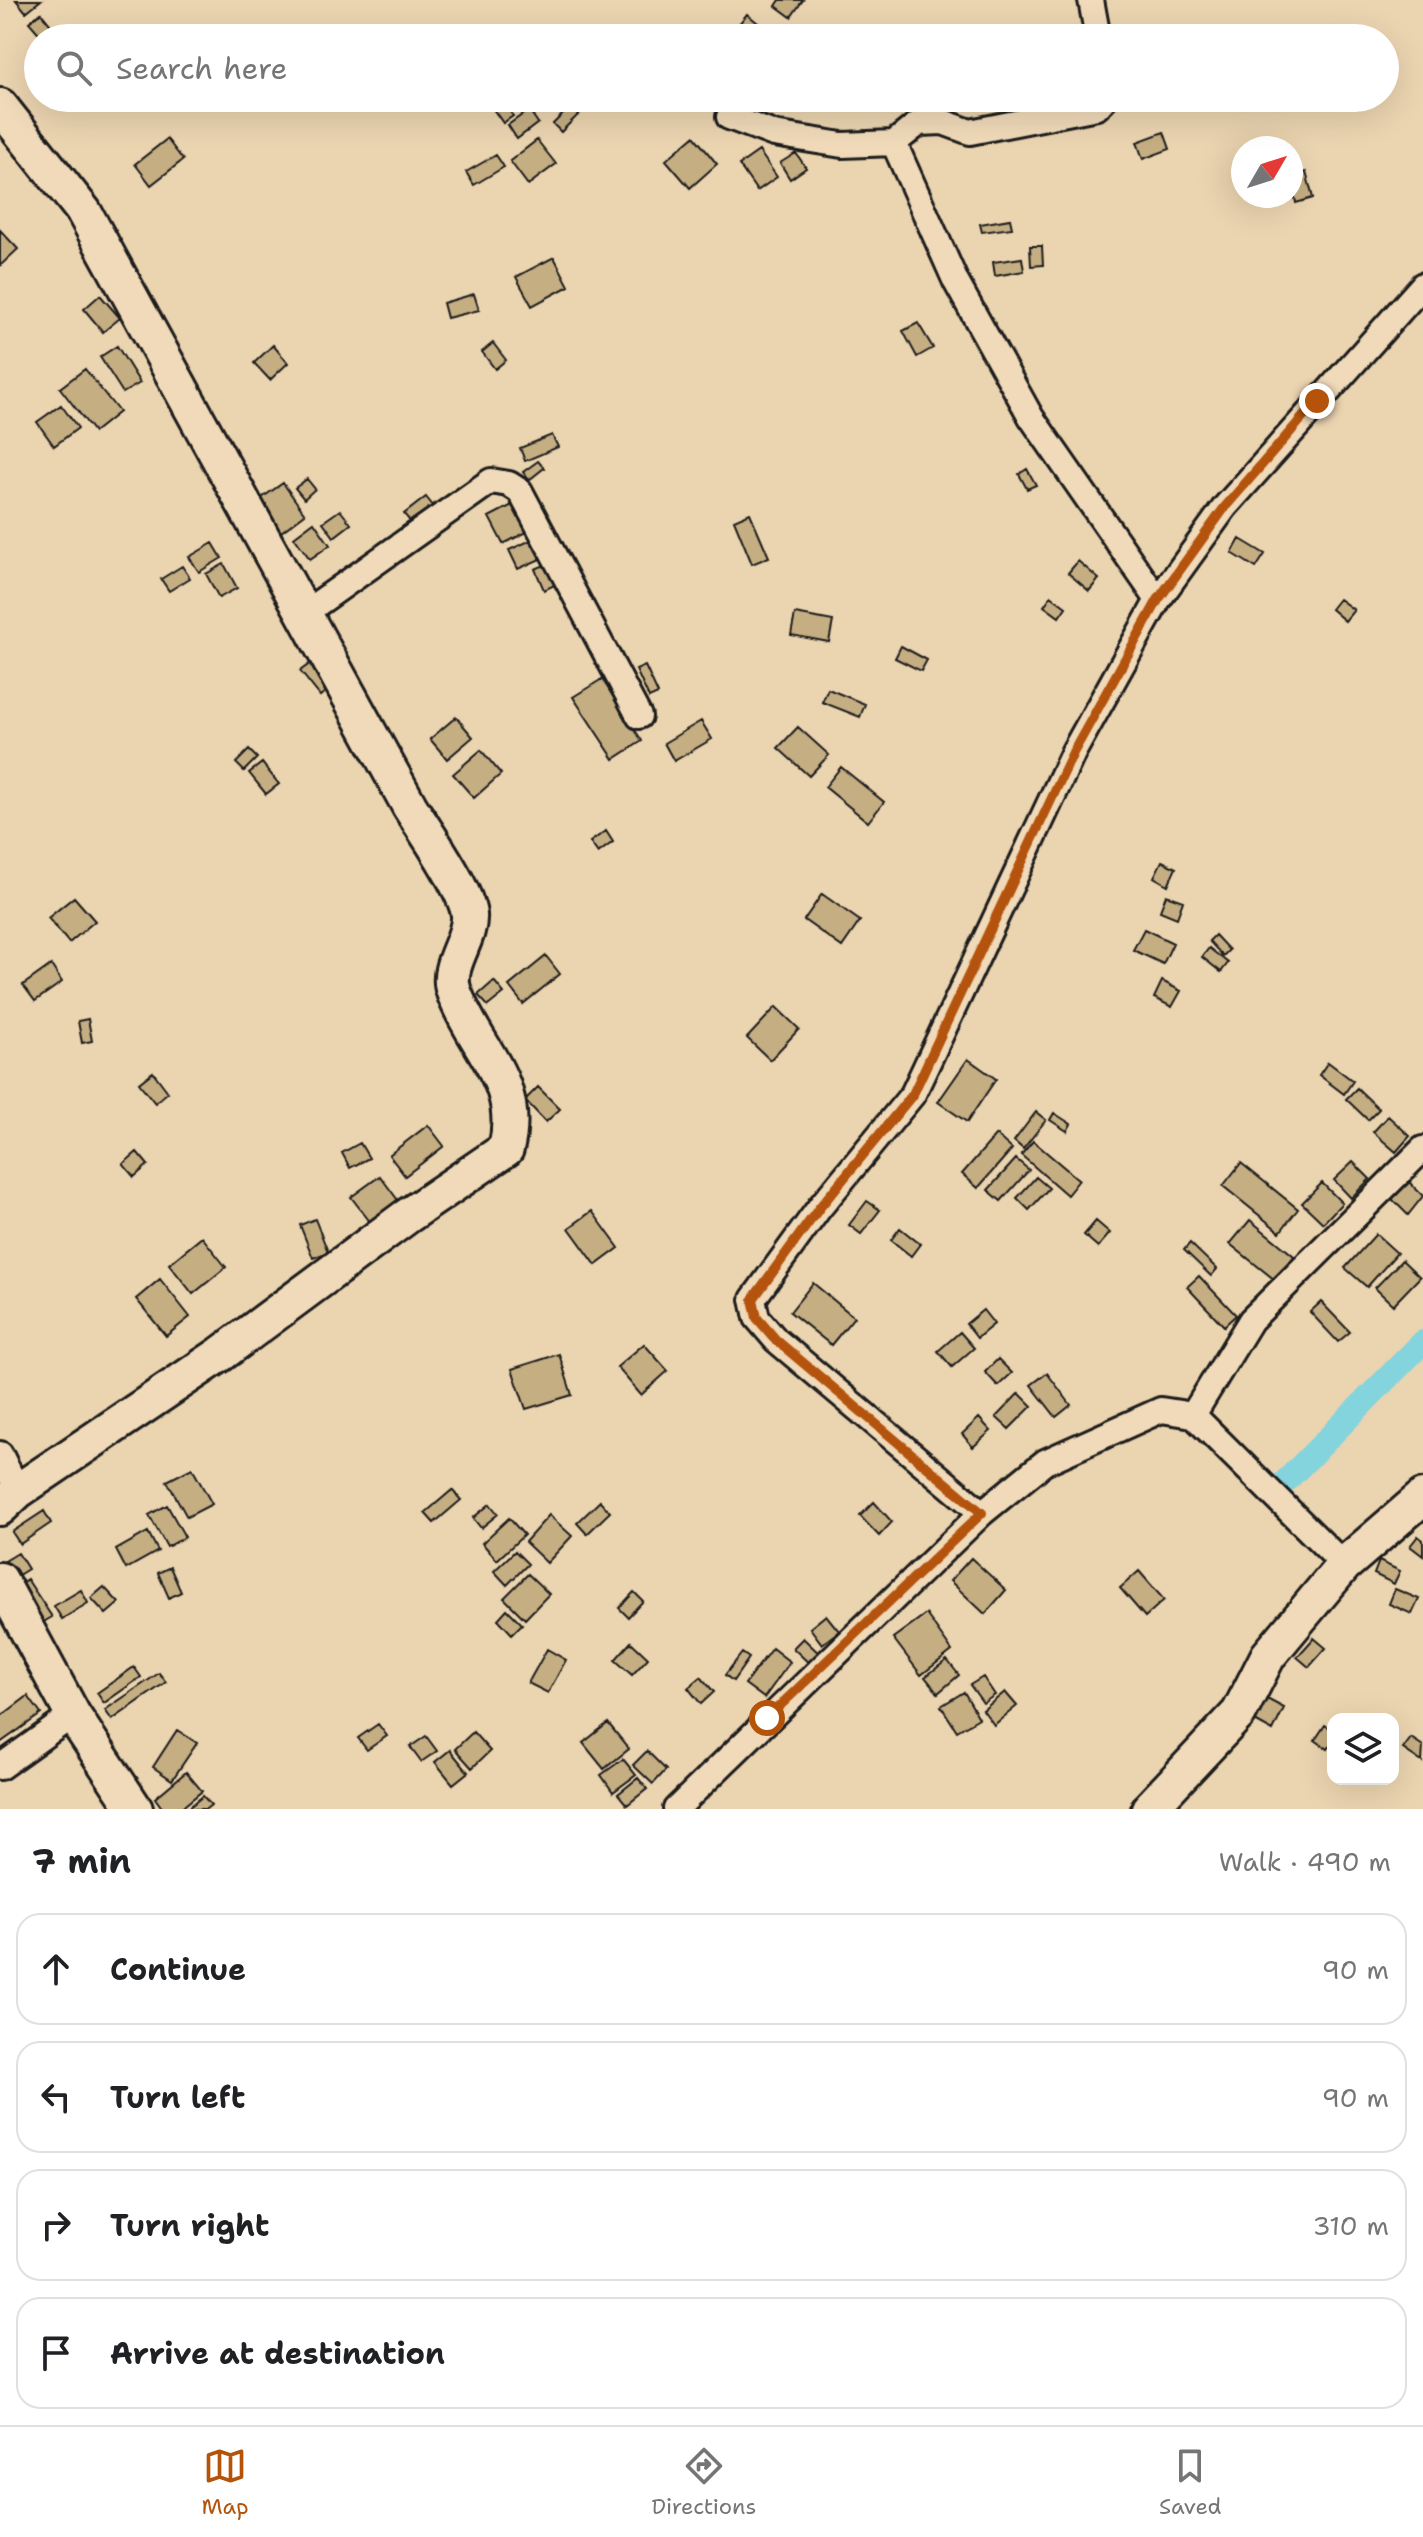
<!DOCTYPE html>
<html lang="en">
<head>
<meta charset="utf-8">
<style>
  :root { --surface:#fff; --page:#f6f6f6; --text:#202124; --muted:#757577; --line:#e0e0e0; --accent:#b45309 }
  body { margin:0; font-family:"Shantell Sans",sans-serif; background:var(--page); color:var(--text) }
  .controls { position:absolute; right:24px; bottom:24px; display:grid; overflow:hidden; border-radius:16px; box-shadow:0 8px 32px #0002 }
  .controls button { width:72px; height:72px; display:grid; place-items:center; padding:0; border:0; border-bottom:2px solid var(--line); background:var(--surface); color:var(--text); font:40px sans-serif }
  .compass { position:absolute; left:1231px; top:136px; width:72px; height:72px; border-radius:50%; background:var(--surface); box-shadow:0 8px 32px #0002; rotate:51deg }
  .stop { position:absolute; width:24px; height:24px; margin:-18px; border:6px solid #b45309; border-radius:50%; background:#fff }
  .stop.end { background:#b45309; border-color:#fff; box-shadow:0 2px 8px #0008 }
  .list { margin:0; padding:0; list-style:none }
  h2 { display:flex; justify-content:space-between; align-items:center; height:104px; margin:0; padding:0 32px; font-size:34px }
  h2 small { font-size:26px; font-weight:400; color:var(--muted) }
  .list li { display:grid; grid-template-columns:52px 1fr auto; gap:24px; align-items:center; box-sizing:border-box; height:112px; margin:0 16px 16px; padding:0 16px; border:2px solid var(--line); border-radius:24px }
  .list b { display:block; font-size:30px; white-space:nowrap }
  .list em { font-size:26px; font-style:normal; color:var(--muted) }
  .icon { flex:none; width:44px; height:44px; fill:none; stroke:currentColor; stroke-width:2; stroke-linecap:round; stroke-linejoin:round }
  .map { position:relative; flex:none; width:1423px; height:1809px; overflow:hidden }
  .search { position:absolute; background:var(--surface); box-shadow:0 8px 32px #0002; left:24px; right:24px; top:24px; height:88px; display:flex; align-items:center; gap:20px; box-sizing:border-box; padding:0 28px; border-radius:44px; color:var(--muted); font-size:30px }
  .sheet { height:616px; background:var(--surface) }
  nav { display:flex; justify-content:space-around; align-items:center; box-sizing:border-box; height:112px; border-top:2px solid var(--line); background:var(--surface); font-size:22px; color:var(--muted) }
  nav a { display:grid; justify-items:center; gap:4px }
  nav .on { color:var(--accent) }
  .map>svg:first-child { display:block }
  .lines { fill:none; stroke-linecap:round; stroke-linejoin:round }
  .canal { stroke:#83d4dd; stroke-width:24 }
  .building { fill:#c6ae83; stroke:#1c1c1c; stroke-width:2 }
  .street-casing { stroke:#1c1c1c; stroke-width:30 }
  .secondary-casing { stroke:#1c1c1c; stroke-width:40 }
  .street { stroke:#f0dab9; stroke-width:24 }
  .secondary { stroke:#f0dab9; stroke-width:34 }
  .route { stroke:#b45309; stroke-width:10 }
</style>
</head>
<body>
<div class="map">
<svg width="1423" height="1809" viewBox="0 0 1423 1809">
  <rect width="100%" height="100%" fill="#ebd4b0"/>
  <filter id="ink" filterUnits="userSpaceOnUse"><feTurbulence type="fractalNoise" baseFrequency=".0125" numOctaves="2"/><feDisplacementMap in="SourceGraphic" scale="16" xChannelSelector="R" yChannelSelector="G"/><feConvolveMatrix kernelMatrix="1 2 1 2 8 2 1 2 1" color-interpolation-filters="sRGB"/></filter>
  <g filter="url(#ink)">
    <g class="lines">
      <path class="canal" d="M1278,1489L1423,1342"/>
    </g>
    <path class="building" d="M16,0H41L26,12Z
      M780,0H803L791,17L776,6Z
      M41,13L54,29L43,38L29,22Z
      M747,14L764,28L756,38L738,25Z
      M503,102L513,116L503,123L493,109Z
      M575,102L583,110L561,132L553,124Z
      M529,110L538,123L517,139L508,125Z
      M1164,132L1170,149L1143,159L1137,142Z
      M694,136L717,164L690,188L666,160Z
      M167,139L183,160L151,185L135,164Z
      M537,140L556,164L528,185L510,161Z
      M1275,142V148H1253V143Z
      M759,151L777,177L757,191L739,165Z
      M796,153L806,168L790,179L780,163Z
      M496,155L504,167L474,185L466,172Z
      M1306,172L1313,198L1296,203L1291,176Z
      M1010,219L1012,228L982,232L980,224Z
      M0,230L18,249L0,266Z
      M1030,246H1042L1043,265L1031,266Z
      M554,257L569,286L532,306L516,277Z
      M1022,258L1024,271L995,276L993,262Z
      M474,294L479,310L447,318L443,303Z
      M100,295L120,318L103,332L84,309Z
      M918,323L933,348L917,357L903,331Z
      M493,343L506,360L495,369L482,352Z
      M273,345L288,363L270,380L254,363Z
      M117,346L140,383L123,393L100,357Z
      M85,369L119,412L94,432L60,388Z
      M61,405L78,428L54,446L37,422Z
      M552,435L558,447L525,461L520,448Z
      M538,461L544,468L529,480L523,472Z
      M1027,469L1036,485L1027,489L1019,474Z
      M307,479L315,489L304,499L295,488Z
      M283,483L305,514L281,532L259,500Z
      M426,497L434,507L413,525L404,514Z
      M516,503L531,530L503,544L489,517Z
      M340,510L351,524L334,537L323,522Z
      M750,513L769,557L752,564L734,520Z
      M314,522L330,545L310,559L294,537Z
      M538,537L547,556L518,569L509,550Z
      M1240,539L1265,554L1256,568L1232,553Z
      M213,543L222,558L199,572L189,557Z
      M1078,561L1099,579L1089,591L1068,573Z
      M552,562L561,582L544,590L535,569Z
      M224,564L237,588L219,598L206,574Z
      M182,566L190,578L169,591L161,579Z
      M1051,596L1066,607L1059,617L1044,606Z
      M1339,599L1354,610L1345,621L1331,609Z
      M795,614L833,621L829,642L791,635Z
      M901,646L927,660L921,671L895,658Z
      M322,655L341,680L320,696L300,671Z
      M645,666L658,694L649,698L636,670Z
      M602,679L642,741L614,759L573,697Z
      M828,689L865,704L860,717L822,702Z
      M456,717L473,737L447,759L430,739Z
      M701,721L712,739L674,761L664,743Z
      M798,727L829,755L809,776L778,748Z
      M249,750L257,758L244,771L236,763Z
      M481,750L501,774L474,798L453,774Z
      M262,763L279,784L266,794L249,773Z
      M841,767L884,802L868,822L825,787Z
      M606,831L613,842L598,853L590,842Z
      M1162,861L1176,868L1168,885L1154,877Z
      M822,894L860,921L842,947L804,920Z
      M1166,895L1183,901L1177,918L1160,911Z
      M74,897L95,921L69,943L48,918Z
      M1144,929L1173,943L1163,964L1133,950Z
      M1215,935L1229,950L1223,956L1209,941Z
      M1209,948L1228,963L1221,972L1202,957Z
      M546,956L560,974L523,1004L509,986Z
      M51,965L62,982L35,1001L23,985Z
      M494,981L504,993L488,1006L478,995Z
      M1162,981L1181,991L1172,1007L1154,998Z
      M776,1007L799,1029L770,1060L747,1038Z
      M88,1019L92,1041L82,1043L78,1021Z
      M968,1059L996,1079L967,1122L938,1102Z
      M1328,1062L1353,1081L1344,1094L1319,1075Z
      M153,1072L168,1092L155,1103L139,1083Z
      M538,1087L560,1109L546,1122L525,1100Z
      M1357,1088L1379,1109L1368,1120L1346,1099Z
      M1036,1112L1046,1120L1023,1149L1014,1141Z
      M1054,1113L1071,1124L1067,1131L1050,1120Z
      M1388,1116L1410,1136L1396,1152L1373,1132Z
      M428,1125L444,1146L405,1176L389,1155Z
      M996,1135L1012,1149L978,1188L962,1174Z
      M1033,1141L1079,1180L1067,1195L1021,1155Z
      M360,1143L369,1158L350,1168L342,1153Z
      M137,1152L148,1165L134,1177L123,1164Z
      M1016,1159L1029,1170L1001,1201L988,1190Z
      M1353,1162L1370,1179L1351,1198L1334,1180Z
      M1241,1163L1298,1209L1280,1232L1223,1186Z
      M380,1176L400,1203L371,1223L351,1197Z
      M1036,1177L1049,1188L1029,1210L1017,1198Z
      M1406,1179L1423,1196L1408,1215L1389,1196Z
      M1322,1183L1342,1203L1323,1223L1302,1203Z
      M867,1201L880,1210L861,1234L849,1225Z
      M592,1211L619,1248L596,1265L569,1228Z
      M315,1219L328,1252L313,1258L300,1225Z
      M1250,1220L1294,1256L1275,1280L1230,1244Z
      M1096,1221L1110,1233L1098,1247L1084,1235Z
      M900,1228L920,1244L911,1256L891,1240Z
      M1376,1234L1397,1253L1367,1287L1345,1268Z
      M202,1237L226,1267L193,1294L169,1264Z
      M1190,1243L1217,1269L1211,1276L1184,1250Z
      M1402,1260L1420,1277L1393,1305L1375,1288Z
      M1199,1276L1236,1315L1224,1326L1187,1287Z
      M160,1279L190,1317L166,1336L136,1299Z
      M813,1283L854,1317L831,1345L790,1312Z
      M1321,1302L1350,1332L1338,1342L1310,1312Z
      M983,1310L994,1324L977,1338L966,1324Z
      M960,1332L974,1348L952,1367L938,1351Z
      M644,1344L668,1371L641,1395L617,1367Z
      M559,1354L572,1395L526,1409L512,1369Z
      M998,1359L1012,1373L998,1386L985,1372Z
      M1047,1373L1071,1405L1056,1417L1031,1385Z
      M1019,1393L1032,1406L1009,1429L996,1417Z
      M979,1418L991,1431L973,1447L962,1434Z
      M192,1468L212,1504L187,1517L167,1481Z
      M452,1490L461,1500L434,1523L425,1513Z
      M600,1501L610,1512L587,1534L577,1523Z
      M874,1502L892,1522L879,1536L860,1516Z
      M490,1504L498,1514L481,1528L473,1518Z
      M167,1505L185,1537L167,1547L149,1515Z
      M44,1511L51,1523L20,1544L12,1532Z
      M549,1515L572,1536L547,1563L525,1542Z
      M509,1518L524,1535L497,1560L482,1543Z
      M148,1532L158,1551L126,1569L116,1550Z
      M1418,1536L1423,1540V1556L1410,1546Z
      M515,1551L528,1564L507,1585L494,1571Z
      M18,1553L28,1569L7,1582L0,1564Z
      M971,1558L1006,1590L985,1614L950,1581Z
      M1379,1561L1400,1571L1394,1584L1374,1574Z
      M170,1567L181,1592L169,1598L158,1573Z
      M1139,1571L1164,1600L1145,1617L1120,1588Z
      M528,1574L549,1594L525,1619L504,1598Z
      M27,1579L52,1617L35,1627L11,1590Z
      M104,1587L119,1603L106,1614L91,1598Z
      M1395,1589L1419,1599L1412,1614L1389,1604Z
      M81,1590L88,1603L62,1619L54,1606Z
      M634,1592L643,1601L628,1617L619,1608Z
      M507,1609L522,1624L512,1634L498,1619Z
      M926,1614L952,1651L921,1675L893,1638Z
      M826,1615L839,1631L822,1644L810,1628Z
      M803,1638L824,1658L814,1668L793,1648Z
      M1314,1638L1326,1648L1309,1667L1297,1657Z
      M631,1642L648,1658L632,1675L615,1660Z
      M772,1648L790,1662L764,1698L745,1684Z
      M547,1649L566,1660L548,1693L528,1683Z
      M742,1653L749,1658L733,1681L725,1675Z
      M947,1660L959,1675L938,1693L925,1677Z
      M134,1667L141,1677L104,1703L97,1693Z
      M159,1673L166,1682L112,1720L105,1710Z
      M701,1677L714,1692L701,1704L688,1688Z
      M983,1677L995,1695L983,1703L970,1685Z
      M964,1692L979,1718L957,1731L941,1706Z
      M1005,1692L1017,1706L994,1725L983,1710Z
      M28,1696L41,1714L0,1743V1717Z
      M1265,1698L1284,1708L1273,1731L1253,1720Z
      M608,1723L629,1749L604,1769L583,1743Z
      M378,1724L387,1736L367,1750L358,1738Z
      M1325,1725L1333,1730V1742L1328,1749L1315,1740Z
      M177,1730L197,1743L172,1780L153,1767Z
      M473,1732L490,1751L472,1768L455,1749Z
      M426,1736L437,1751L421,1762L410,1747Z
      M1411,1738L1423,1746L1422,1762L1403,1749Z
      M450,1750L468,1772L453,1784L435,1762Z
      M647,1751L666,1770L653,1784L633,1765Z
      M623,1759L636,1775L613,1792L601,1775Z
      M186,1772L202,1791L180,1809H163L155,1798Z
      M638,1778L647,1789L627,1805L618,1794Z
      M203,1796L211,1805L206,1809H187Z"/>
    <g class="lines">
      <g class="street-casing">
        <path id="street" d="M1091,0L1098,38
          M729,117L774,134L842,145L894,143L919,123L943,122L970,132L1097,107L1105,98
          M894,143L956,282L1031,417L1158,600
          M306,612L491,481L509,484L520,491L639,716
          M1193,1415L1251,1320L1423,1149
          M0,1454L18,1491
          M982,1513L776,1340L757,1318L753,1299L820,1207L913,1094L1074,751L1158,600L1225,507L1423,285
          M0,1767L73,1715
          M676,1809L982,1513L1045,1462L1161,1410L1193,1415L1344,1565"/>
      </g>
      <g class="secondary-casing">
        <path id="secondary" d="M0,106L84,212L410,807C425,831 466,889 469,915C471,940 444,966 454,992C475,1050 523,1081 506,1149L406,1217L221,1354L18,1491L0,1508
          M0,1580L73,1715L135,1809
          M1149,1809L1239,1713L1268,1656L1344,1565L1423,1497"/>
      </g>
      <use href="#street" class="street"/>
      <use href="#secondary" class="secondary"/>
    </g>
  </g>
  <g class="lines" filter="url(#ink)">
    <path class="route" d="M767,1718L982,1513L776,1340L757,1318L753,1299L820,1207L913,1094L1074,751L1158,600L1225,507L1317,401"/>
  </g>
</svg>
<div class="controls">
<button><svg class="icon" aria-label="layers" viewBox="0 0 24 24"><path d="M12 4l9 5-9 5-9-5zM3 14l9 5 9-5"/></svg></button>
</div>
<svg class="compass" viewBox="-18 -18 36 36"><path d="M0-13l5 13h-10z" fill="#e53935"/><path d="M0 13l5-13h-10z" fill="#757577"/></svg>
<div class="stop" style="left:767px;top:1718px"></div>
<div class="stop end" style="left:1317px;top:401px"></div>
<div class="search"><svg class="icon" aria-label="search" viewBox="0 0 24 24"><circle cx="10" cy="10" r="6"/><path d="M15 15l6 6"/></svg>Search here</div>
</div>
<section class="sheet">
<h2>7 min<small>Walk · 490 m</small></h2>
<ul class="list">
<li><svg class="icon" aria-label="ahead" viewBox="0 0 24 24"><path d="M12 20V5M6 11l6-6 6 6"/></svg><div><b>Continue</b></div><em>90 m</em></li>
<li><svg class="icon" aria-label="left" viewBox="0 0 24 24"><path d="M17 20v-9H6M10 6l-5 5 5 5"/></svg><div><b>Turn left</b></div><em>90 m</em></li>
<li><svg class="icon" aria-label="right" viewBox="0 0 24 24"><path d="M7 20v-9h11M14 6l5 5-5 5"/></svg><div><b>Turn right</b></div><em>310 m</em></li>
<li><svg class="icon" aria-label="arrive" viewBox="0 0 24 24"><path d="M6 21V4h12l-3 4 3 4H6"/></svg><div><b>Arrive at destination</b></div></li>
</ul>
</section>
<nav>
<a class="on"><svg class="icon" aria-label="map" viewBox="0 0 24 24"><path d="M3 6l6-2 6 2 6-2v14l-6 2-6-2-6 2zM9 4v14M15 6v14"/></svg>Map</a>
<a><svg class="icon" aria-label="directions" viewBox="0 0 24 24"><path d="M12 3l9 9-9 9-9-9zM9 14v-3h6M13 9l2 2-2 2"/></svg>Directions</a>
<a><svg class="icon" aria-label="saved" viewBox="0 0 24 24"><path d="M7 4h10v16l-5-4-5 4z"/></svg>Saved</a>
</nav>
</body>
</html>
